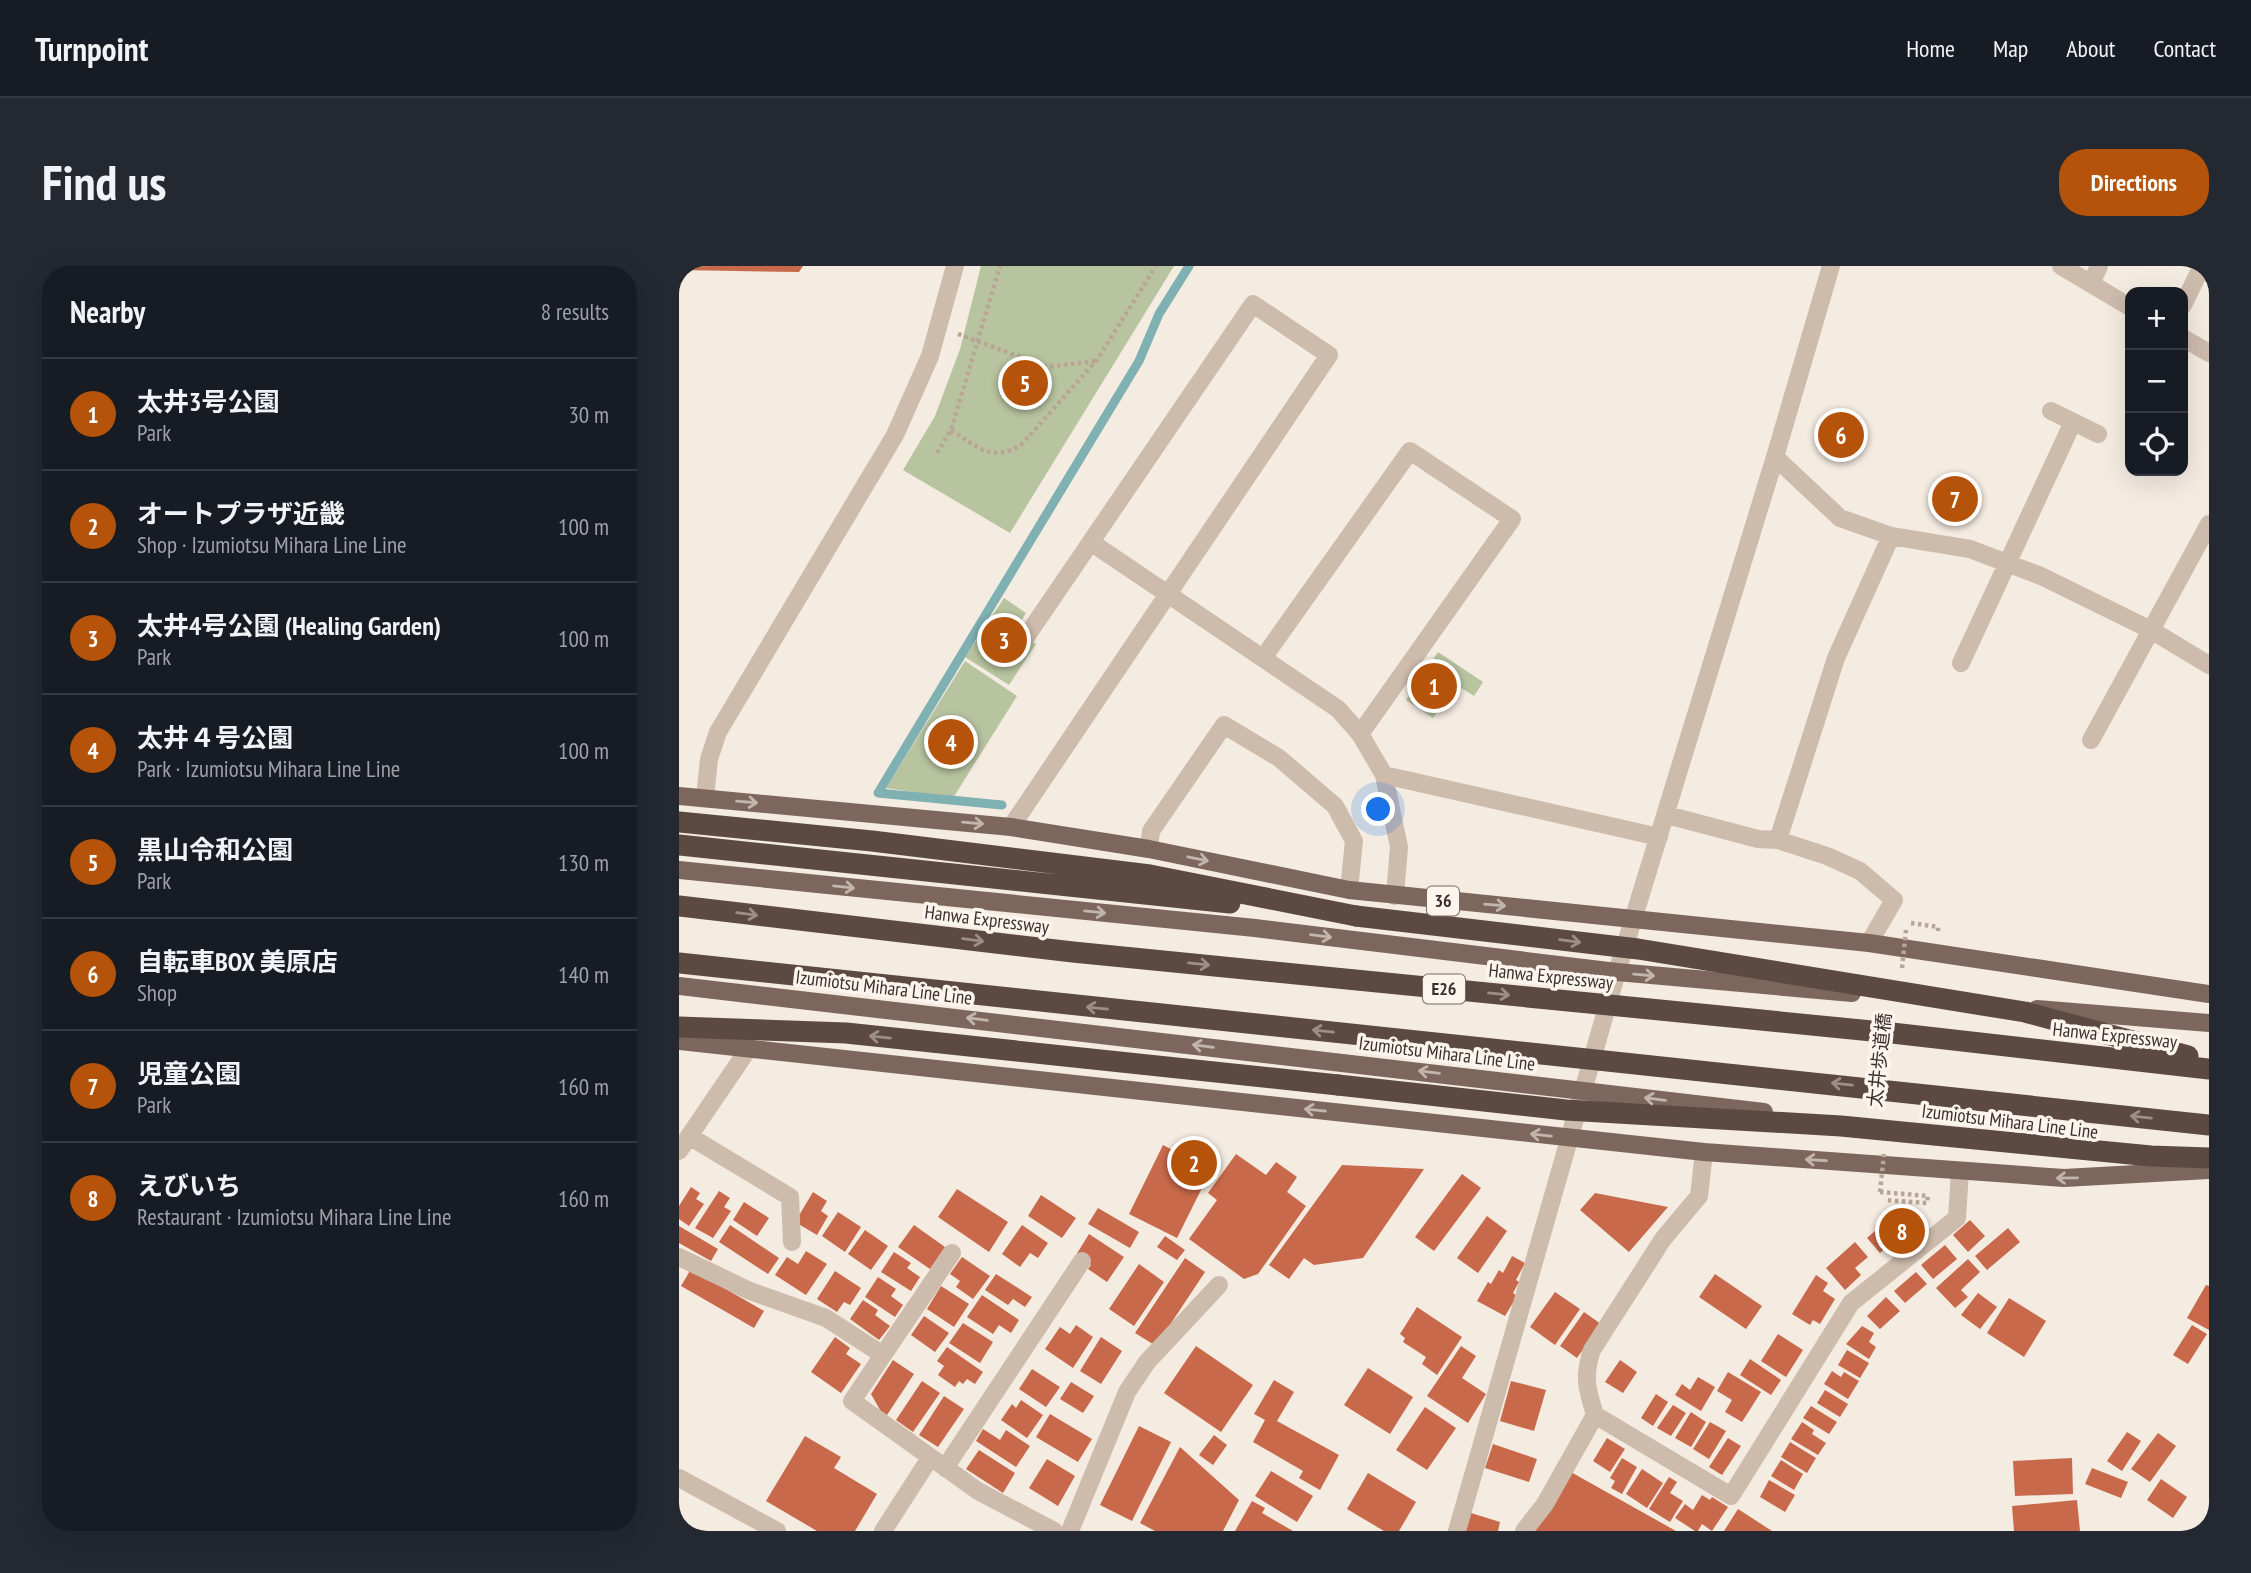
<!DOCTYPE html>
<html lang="en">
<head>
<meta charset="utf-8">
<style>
  :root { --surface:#171b24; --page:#242831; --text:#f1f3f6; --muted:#9ea1a6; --line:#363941; --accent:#b45309 }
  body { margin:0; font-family:"PT Sans Narrow","Noto Sans JP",sans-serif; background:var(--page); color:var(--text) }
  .controls { position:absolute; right:21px; top:21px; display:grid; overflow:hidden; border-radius:14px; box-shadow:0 7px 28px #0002 }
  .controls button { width:63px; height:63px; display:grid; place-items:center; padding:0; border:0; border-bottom:2px solid var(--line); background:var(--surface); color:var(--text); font:35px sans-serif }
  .you { position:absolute; left:700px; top:544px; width:24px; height:24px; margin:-18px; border:5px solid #fff; border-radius:50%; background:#1a73e8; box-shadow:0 0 0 10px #1a73e833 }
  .badge { display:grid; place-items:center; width:46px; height:46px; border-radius:50%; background:var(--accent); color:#fff; font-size:23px; font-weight:700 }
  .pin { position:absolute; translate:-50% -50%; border:4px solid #fff; box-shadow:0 2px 7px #0006 }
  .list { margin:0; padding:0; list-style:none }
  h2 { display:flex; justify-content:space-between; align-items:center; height:91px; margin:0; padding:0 28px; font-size:30px }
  h2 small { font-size:23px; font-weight:400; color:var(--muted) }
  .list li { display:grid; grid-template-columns:46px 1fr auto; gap:21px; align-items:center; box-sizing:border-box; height:112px; padding:0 28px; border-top:2px solid var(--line) }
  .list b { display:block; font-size:26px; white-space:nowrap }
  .list p { margin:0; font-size:23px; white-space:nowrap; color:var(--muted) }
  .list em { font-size:23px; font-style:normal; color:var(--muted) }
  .icon { flex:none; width:38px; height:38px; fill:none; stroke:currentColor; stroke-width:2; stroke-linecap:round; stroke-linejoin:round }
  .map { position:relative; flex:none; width:1530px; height:1265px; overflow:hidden; border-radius:28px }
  header { display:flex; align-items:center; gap:42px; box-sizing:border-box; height:98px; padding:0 35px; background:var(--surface); border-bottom:2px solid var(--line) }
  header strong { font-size:33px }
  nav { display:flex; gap:38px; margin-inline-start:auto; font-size:24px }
  .intro { display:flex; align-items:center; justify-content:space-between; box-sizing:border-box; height:168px; padding:0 42px }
  h1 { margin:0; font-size:49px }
  .button { padding:18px 32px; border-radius:28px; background:var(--accent); color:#fff; font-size:24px; font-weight:700 }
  main { display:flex; gap:42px; padding:0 42px }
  aside { flex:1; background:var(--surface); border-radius:28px; box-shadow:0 7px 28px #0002 }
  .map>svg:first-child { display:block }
  .green { fill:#b8c4a0 }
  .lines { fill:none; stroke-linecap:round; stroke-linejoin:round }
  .stream { stroke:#7fb0b2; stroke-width:9 }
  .building { fill:#c8694b }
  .path { stroke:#b9a596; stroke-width:4.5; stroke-dasharray:3.5 3.5; stroke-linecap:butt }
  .minor { stroke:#cdbbac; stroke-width:18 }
  .major { stroke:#7d675c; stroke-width:18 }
  .highway { stroke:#5c4a42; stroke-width:21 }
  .path-bridge { stroke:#b9a596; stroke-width:4.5; stroke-dasharray:3.5 3.5; stroke-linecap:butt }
  .highway-bridge { stroke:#5c4a42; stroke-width:21 }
  .oneway { stroke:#c2b5ac }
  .oneway2 { stroke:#9c8e87 }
  .labels { text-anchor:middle; stroke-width:7; stroke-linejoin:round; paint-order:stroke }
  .shield { fill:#fbf5ee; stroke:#756b66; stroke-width:2 }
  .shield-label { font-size:18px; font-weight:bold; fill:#3b302b }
  .street-label { font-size:19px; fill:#3b302b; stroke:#fbf5ee }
</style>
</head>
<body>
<header>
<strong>Turnpoint</strong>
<nav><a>Home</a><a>Map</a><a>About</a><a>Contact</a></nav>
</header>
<div class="intro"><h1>Find us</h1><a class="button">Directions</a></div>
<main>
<aside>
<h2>Nearby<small>8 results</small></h2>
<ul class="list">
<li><span class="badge">1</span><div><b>太井3号公園</b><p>Park</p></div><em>30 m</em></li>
<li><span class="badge">2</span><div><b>オートプラザ近畿</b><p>Shop · Izumiotsu Mihara Line Line</p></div><em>100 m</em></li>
<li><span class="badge">3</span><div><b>太井4号公園 (Healing Garden)</b><p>Park</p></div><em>100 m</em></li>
<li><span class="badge">4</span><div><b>太井４号公園</b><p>Park · Izumiotsu Mihara Line Line</p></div><em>100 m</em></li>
<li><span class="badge">5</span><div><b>黒山令和公園</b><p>Park</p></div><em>130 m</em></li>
<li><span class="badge">6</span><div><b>自転車BOX 美原店</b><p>Shop</p></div><em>140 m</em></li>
<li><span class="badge">7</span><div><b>児童公園</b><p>Park</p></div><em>160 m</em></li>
<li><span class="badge">8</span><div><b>えびいち</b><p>Restaurant · Izumiotsu Mihara Line Line</p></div><em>160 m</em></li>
</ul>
</aside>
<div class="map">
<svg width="1530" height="1265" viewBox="0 0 1530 1265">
  <rect width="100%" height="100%" fill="#f4ebe1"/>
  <path class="green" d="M302,0H495L331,267L224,204L256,150L281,83Z
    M325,332L347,347L336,364L357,378L330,419L286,391Z
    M759,386L804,416L795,430L776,418L754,452L727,434Z
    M286,395L338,430L274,532L207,522Z"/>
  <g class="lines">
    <path class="stream" d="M323,539L199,527L460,95L480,48L510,0"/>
  </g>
  <path class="building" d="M0,0H124L120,6L0,4Z
    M484,879L532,904L498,972L450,948Z
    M557,888L587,909L597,896L618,911L608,926L627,940L579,1008L565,1013L510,973L538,934L529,927Z
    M663,899L745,903L684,992L635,999L625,992L610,1013L590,999Z
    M783,908L802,922L755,985L736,971Z
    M12,921L21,927L17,933L25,938L10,960L0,953V940Z
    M278,923L329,956L310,986L259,951Z
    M40,925L51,932L45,941L52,945L34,972L16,962Z
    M134,926L148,935L142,945L149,950L138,969L116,956Z
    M916,927L989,941L950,986L901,944Z
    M362,929L397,952L383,972L349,950Z
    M65,936L90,952L78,970L54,954Z
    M419,942L460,966L451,982L409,958Z
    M159,946L182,961L166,986L143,970Z
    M1227,949L1240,964L1213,987L1208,981L1201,987L1188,972L1213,950L1219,956Z
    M808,950L828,965L799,1007L778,992Z
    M1291,954L1306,970L1289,986L1274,969Z
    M51,959L100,992L89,1008L40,976Z
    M235,959L266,981L251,1003L219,981Z
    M343,959L369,977L359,992L351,987L341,1001L323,988Z
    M0,960L39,983L32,995L0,977Z
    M1329,962L1341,976L1308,1004L1296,990Z
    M186,964L209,980L192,1004L169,988Z
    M410,968L445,991L428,1016L409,1003L412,999L397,989Z
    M486,970L506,984L498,994L478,981Z
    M1176,976L1189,991L1176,1002L1182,1009L1166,1024L1147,1002Z
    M1266,979L1278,993L1254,1013L1242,999Z
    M127,985L148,998L127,1029L96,1009L108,991L119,998Z
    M215,986L232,997L228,1002L241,1011L232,1025L202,1006Z
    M833,990L846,997L837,1014L840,1016L834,1027L838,1030L826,1050L798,1035L809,1016L812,1018L820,1004L824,1007Z
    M283,991L311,1010L294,1033L277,1021L281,1015L271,1008Z
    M506,992L526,1006L477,1080L456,1067Z
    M1289,993L1301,1006L1282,1024L1289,1031L1276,1042L1257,1022Z
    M460,998L485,1016L455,1060L430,1043Z
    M12,1003L85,1045L75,1062L2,1020Z
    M156,1005L182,1022L171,1039L165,1036L158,1046L138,1033Z
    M1237,1006L1248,1018L1226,1037L1215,1025Z
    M317,1008L353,1031L346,1041L334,1033L329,1039L306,1024Z
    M1036,1008L1083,1040L1067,1063L1020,1031Z
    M1137,1009L1149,1017L1144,1025L1156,1033L1141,1058L1134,1054L1131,1059L1113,1048Z
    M199,1011L217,1023L212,1030L224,1039L216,1051L186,1031Z
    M1527,1019L1530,1020V1064L1508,1052Z
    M262,1020L290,1038L275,1061L248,1043Z
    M876,1026L901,1043L876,1079L851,1061Z
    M1299,1027L1318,1041L1301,1063L1282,1049Z
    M303,1029L340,1054L332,1067L320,1059L314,1068L288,1051Z
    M1207,1031L1221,1045L1201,1063L1188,1050Z
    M1330,1032L1367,1055L1345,1091L1308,1067Z
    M184,1034L199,1044L196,1049L211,1060L200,1074L171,1053Z
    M738,1041L783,1071L758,1109L743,1098L747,1091L724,1076L726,1072L721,1068Z
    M905,1046L922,1058L898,1092L881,1080Z
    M245,1050L270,1067L256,1086L232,1069Z
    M284,1057L314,1076L301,1097L270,1077Z
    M397,1059L414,1071L394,1102L366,1083L381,1061L391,1068Z
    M1513,1059L1528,1068L1509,1098L1494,1089Z
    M1183,1060L1195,1067L1190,1076L1197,1081L1190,1093L1167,1078Z
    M1099,1068L1124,1084L1107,1111L1082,1095Z
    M156,1071L171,1082L167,1088L182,1098L162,1127L132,1106Z
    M422,1071L443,1085L422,1118L401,1105Z
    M517,1080L574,1119L542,1166L485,1127Z
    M782,1080L797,1090L783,1112L807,1128L789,1157L748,1130Z
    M268,1081L304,1106L296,1118L288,1113L284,1118L280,1115L276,1121L259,1109L265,1100L258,1095Z
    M1168,1084L1190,1097L1181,1112L1159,1099Z
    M1071,1093L1102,1114L1092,1129L1061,1109Z
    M214,1094L235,1108L208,1149L201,1144L192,1128Z
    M941,1094L958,1106L944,1127L926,1116Z
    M689,1102L734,1131L711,1168L665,1139Z
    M353,1103L381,1121L367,1141L340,1123Z
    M1153,1105L1162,1111L1165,1106L1180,1115L1169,1133L1145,1118Z
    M1049,1106L1082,1126L1063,1156L1046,1146L1053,1134L1038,1125Z
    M1019,1111L1036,1121L1022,1145L996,1129L1003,1118L1011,1124Z
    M595,1114L615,1126L598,1155L660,1189L641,1224L620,1212L624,1205L574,1176L586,1154L575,1148Z
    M243,1115L261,1127L234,1166L217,1154Z
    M832,1115L867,1124L855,1165L821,1155Z
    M392,1116L415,1130L404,1147L381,1133Z
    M1146,1124L1169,1138L1161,1151L1138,1137Z
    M977,1128L989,1136L974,1160L962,1152Z
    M265,1130L285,1143L259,1181L240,1169Z
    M342,1134L364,1149L348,1172L322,1154L333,1138L337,1142Z
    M994,1139L1007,1147L992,1170L978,1162Z
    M1132,1140L1158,1156L1150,1168L1124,1152Z
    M746,1141L777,1162L748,1204L717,1184Z
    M1012,1146L1027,1156L1012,1181L996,1172Z
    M371,1148L413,1173L399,1196L357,1171Z
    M1031,1156L1047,1165L1030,1193L1014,1183Z
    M1123,1156L1135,1164L1133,1168L1147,1177L1139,1189L1112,1173Z
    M460,1160L492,1176L453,1255L421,1239Z
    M304,1163L321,1174L327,1164L351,1180L337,1201L297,1175Z
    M1448,1166L1462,1175L1443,1205L1428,1195Z
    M1479,1167L1497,1180L1471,1216L1452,1203Z
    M535,1169L548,1179L534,1199L520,1189Z
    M126,1170L162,1191L155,1202L198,1228L176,1265H138L87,1235Z
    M928,1172L946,1183L931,1206L914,1195Z
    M1049,1172L1062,1180L1043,1209L1030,1201Z
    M1111,1176L1137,1192L1128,1207L1102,1191Z
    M814,1178L858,1193L850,1216L806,1202Z
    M501,1181L560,1234L544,1265H476L461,1257Z
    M300,1184L336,1207L324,1227L287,1203Z
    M943,1192L958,1201L943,1228L932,1222L936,1215L931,1212Z
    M1393,1192L1394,1228L1336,1230L1334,1195Z
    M368,1193L396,1210L379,1240L350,1222Z
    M1102,1194L1124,1208L1115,1224L1092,1210Z
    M1413,1202L1449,1216L1442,1232L1406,1218Z
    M963,1203L984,1217L968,1242L947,1228Z
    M592,1205L634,1230L618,1256L576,1230Z
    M890,1205L997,1265H856Z
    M689,1207L737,1236L720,1265H705L668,1243Z
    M990,1211L998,1216L991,1227L1004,1235L991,1256L970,1243Z
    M1482,1213L1508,1231L1494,1252L1468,1234Z
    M1090,1214L1116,1229L1106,1246L1081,1231Z
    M1023,1229L1031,1234L1033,1231L1049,1241L1033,1265L1023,1258L1019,1265H1016L996,1252L1006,1238L1014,1244Z
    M1398,1234L1401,1265H1335L1333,1240Z
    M573,1235L586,1242L583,1247L614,1265H556Z
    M1059,1243L1093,1265H1045Z
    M792,1247L821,1256L819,1265H786Z"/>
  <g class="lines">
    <path class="path" d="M279,68L368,101L417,95
      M272,164C297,180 314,198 343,178L418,94L477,0
      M258,187L272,164L321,0
      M1232,657L1259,661V665
      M1201,926L1249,930L1248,937L1207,934"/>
    <path class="minor" d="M1382,0L1451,41
      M1412,18L1420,0
      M1504,39L1523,0
      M1504,72L1530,87
      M1372,145L1419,168
      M1096,191L1161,252L1212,270L1291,283L1362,310L1472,364L1530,399
      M413,277L659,443L681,468L705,509L720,581L716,630
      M584,392L731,185L833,253L681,468
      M1282,397L1394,156
      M1412,474L1530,258
      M705,509L980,571
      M26,532L30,493L39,466L216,169L251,90L276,0
      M988,549L1079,573L1099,574L1148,590L1181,605L1215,634L1190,677
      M332,561L650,89L574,38L347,371
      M1099,574L1157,392L1212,270
      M470,583L472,565L545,459L600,492L656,540L675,575L670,624
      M10,870L111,931L113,976
      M0,885L70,782
      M273,987L173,1135L299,1225L375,1265
      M0,991L71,1025L147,1052L204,1089
      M916,1149C908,1123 904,1111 913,1084L984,973L1020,930L1025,886
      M266,1202L403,995
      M0,1212L98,1265
      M204,1265L251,1192
      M391,1265L448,1126L468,1096L540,1019
      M778,1265L938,706L1096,191L1152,0
      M845,1265L866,1238L916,1149L1052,1230L1172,1037L1278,952L1281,905"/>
    <path class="major" d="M0,530L332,561L470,583L670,624L1190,677L1530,728
      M0,604L576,662L938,706L1173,727
      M0,720L1085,846
      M1358,743L1530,757
      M0,775L1025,886L1385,912L1530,904"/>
    <path class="highway" d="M0,556L193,575L471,609L677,650
      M0,579L551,637
      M0,761L167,767L659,819"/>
    <path class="path-bridge" d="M1223,702L1227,664
      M1201,926L1205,888"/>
    <path class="highway-bridge" d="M0,640L394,686L1213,767L1530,803
      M677,650L959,683L1346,746L1509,790
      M0,697C510,753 1020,802 1530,859
      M659,819L887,844L1162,860L1472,890L1530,892"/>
  </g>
  <defs><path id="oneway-shaft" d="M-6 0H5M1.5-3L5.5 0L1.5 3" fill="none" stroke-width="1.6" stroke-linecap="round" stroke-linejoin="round" transform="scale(1.75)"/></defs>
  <g class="oneway">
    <use href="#oneway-shaft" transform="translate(68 536) rotate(5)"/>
    <use href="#oneway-shaft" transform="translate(294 557) rotate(5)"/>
    <use href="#oneway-shaft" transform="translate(519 593) rotate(11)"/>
    <use href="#oneway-shaft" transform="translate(165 621) rotate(6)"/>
    <use href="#oneway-shaft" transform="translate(816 639) rotate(5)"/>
    <use href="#oneway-shaft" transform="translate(416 646) rotate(6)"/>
    <use href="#oneway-shaft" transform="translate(642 670) rotate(7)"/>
    <use href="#oneway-shaft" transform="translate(965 709) rotate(5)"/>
    <use href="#oneway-shaft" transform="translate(298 753) rotate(-173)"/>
    <use href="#oneway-shaft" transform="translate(524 780) rotate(-173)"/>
    <use href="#oneway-shaft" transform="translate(750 806) rotate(-173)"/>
    <use href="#oneway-shaft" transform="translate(976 833) rotate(-173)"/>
    <use href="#oneway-shaft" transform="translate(636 844) rotate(-174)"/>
    <use href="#oneway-shaft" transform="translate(862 869) rotate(-174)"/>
    <use href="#oneway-shaft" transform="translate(1137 894) rotate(-176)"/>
    <use href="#oneway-shaft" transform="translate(1388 912) rotate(179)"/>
  </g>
  <g class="oneway2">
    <use href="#oneway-shaft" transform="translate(68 648) rotate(7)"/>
    <use href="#oneway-shaft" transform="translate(294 674) rotate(7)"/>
    <use href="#oneway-shaft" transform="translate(891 675) rotate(7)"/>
    <use href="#oneway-shaft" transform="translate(520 698) rotate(6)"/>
    <use href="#oneway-shaft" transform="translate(820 728) rotate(6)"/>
    <use href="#oneway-shaft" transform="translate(418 742) rotate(-174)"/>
    <use href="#oneway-shaft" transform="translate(644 765) rotate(-174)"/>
    <use href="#oneway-shaft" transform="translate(201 771) rotate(-174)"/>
    <use href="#oneway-shaft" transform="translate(1163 818) rotate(-174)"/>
    <use href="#oneway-shaft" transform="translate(1462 851) rotate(-174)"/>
  </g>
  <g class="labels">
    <g class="shield">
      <rect x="748" y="620.5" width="32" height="29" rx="5"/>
      <rect x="744" y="708.5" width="42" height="29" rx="5"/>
    </g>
    <g class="shield-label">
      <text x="764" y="641">36</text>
      <text x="765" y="729">E26</text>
    </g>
    <g class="street-label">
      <text transform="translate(308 653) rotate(7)" y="7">Hanwa Expressway</text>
      <text transform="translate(872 710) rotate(6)" y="7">Hanwa Expressway</text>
      <text transform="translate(205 721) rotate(7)" y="7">Izumiotsu Mihara Line Line</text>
      <text transform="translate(1436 769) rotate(6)" y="7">Hanwa Expressway</text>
      <text transform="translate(768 787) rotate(7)" y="7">Izumiotsu Mihara Line Line</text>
      <text transform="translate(1200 794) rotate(-84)" y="7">太井歩道橋</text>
      <text transform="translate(1331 855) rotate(7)" y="7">Izumiotsu Mihara Line Line</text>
    </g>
  </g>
</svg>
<div class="controls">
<button>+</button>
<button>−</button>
<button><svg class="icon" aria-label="locate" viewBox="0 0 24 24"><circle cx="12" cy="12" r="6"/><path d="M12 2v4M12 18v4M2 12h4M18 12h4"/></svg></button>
</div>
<div class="you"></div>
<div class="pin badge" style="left:755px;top:420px">1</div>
<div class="pin badge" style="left:515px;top:897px">2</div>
<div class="pin badge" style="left:325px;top:374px">3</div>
<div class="pin badge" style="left:272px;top:476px">4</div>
<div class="pin badge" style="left:346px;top:117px">5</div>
<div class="pin badge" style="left:1162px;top:169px">6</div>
<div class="pin badge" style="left:1276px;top:233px">7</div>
<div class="pin badge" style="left:1223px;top:965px">8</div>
</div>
</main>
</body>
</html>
